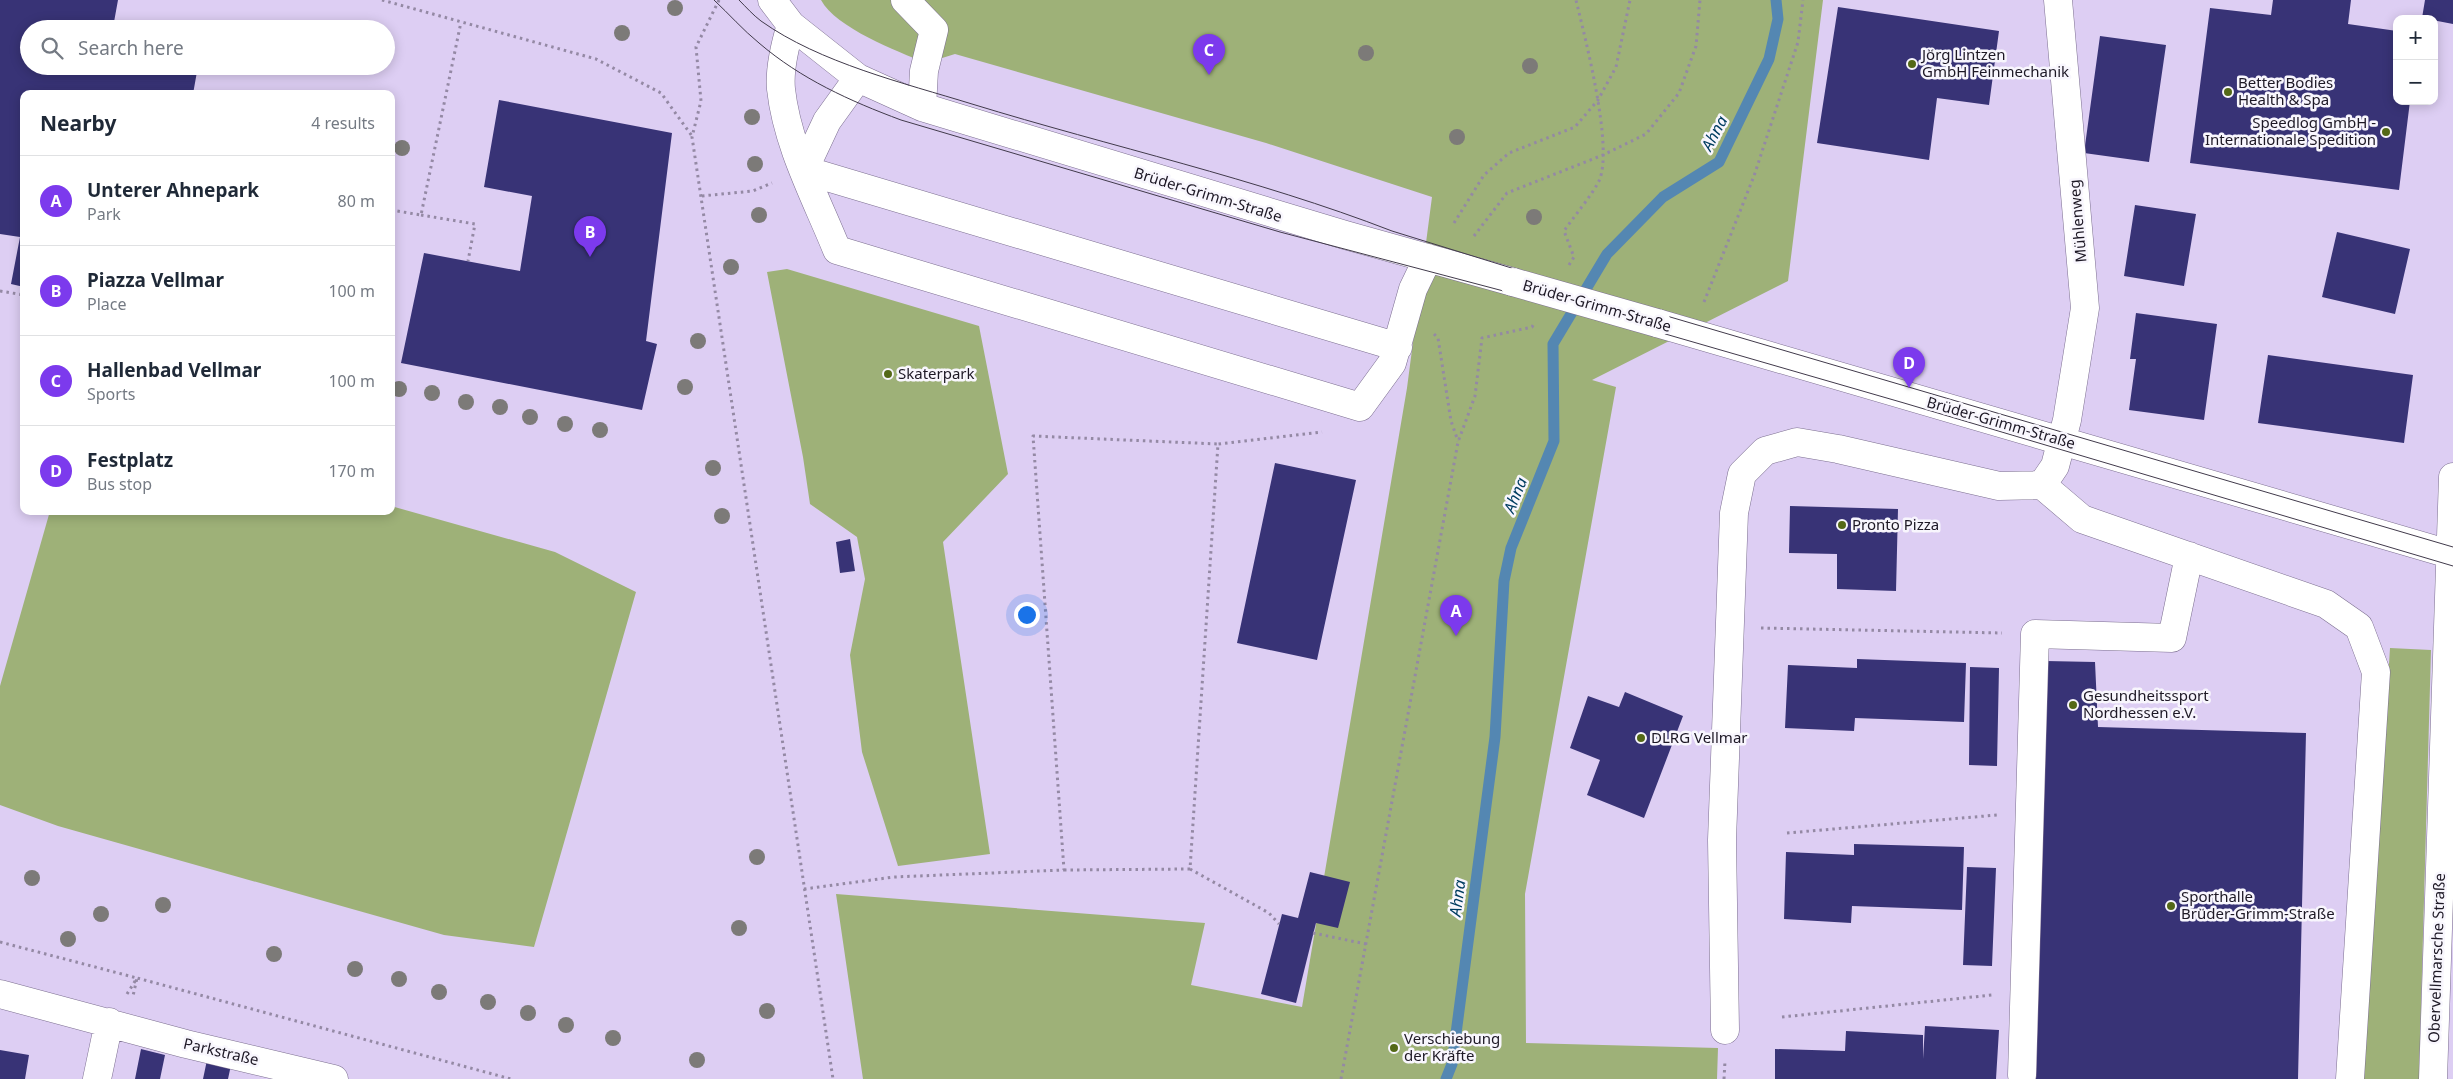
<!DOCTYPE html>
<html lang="en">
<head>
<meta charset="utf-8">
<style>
  :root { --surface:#fff; --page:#f2f2f3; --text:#1f2937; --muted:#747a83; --line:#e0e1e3; --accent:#7c3aed }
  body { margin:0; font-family:"Noto Sans",sans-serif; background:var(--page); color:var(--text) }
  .controls { position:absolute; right:15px; top:15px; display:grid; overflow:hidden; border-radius:10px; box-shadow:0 2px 12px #0003 }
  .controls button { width:45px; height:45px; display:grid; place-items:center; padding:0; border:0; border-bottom:1px solid var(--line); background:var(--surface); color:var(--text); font:25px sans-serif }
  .you { position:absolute; left:1026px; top:614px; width:18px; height:18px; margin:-12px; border:4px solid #fff; border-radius:50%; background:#1a73e8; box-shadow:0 0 0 8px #1a73e833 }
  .badge { display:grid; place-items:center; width:32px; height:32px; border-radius:50%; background:var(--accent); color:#fff; font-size:16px; font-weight:700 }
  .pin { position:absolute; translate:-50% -41px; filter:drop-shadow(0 1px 2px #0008) }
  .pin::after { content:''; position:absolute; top:26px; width:18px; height:15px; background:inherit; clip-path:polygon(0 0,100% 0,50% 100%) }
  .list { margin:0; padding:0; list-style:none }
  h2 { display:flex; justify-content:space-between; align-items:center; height:65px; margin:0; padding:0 20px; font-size:21px }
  h2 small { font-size:16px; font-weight:400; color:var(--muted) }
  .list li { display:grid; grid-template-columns:32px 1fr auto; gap:15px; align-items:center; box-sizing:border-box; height:90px; padding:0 20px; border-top:1px solid var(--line) }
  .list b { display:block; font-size:19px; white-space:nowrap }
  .list p { margin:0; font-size:16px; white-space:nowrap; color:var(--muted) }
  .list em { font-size:16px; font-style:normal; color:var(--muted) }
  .icon { flex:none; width:28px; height:28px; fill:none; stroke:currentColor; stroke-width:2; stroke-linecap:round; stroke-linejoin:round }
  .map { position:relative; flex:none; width:2453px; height:1079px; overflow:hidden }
  .search { position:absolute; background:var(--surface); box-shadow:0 2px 12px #0003; left:20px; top:20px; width:375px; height:55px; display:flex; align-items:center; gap:12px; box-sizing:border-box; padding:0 18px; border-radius:28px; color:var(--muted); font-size:19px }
  .panel { position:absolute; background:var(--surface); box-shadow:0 2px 12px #0003; left:20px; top:90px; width:375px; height:425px; border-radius:10px }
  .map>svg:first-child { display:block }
  .green { fill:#9eb178 }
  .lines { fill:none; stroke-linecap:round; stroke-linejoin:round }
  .stream { stroke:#5487b2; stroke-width:11 }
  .building { fill:#383376 }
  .minor-casing { stroke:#7c6f90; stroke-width:29 }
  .path { stroke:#9489a4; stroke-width:3; stroke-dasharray:2.5 4; stroke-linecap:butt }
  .minor { stroke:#fff; stroke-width:28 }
  .tram { stroke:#413a4b; stroke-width:1 }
  .minor-bridge-casing { stroke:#7c6f90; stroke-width:29; stroke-linecap:butt }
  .minor-bridge { stroke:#fff; stroke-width:28 }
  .tree { fill:#7c7a78 }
  .poi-dot { fill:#546917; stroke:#f8f6fd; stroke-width:2 }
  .labels { text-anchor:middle; stroke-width:5; stroke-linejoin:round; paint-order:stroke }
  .poi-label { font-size:15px; fill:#1d1825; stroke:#f8f6fd; text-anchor:start }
  .street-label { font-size:15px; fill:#1d1825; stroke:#f8f6fd }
  .water-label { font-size:16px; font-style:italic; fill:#003d61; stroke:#f8f6fd }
</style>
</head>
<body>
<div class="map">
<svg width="2453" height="1079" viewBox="0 0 2453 1079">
  <rect width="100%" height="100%" fill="#ddcef3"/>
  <path class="green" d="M821,0H1823L1788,281L1592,380L1616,387L1525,894L1526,1043L1718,1048L1717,1079H863L836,894L1205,923L1191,985L1302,1007L1407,388L1432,197L1266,143L955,54L926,63C897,51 836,28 821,0Z
    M787,269L979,326L1008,474L943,542L990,854L898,866L862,752L850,655L865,579L857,537L810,504L803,457L767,272Z
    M391,506L555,552L636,592L534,947L444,935L58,826L0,805V686L50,511H391Z
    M2390,648L2431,650L2419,1079H2363Z"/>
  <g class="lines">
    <path class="stream" d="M1446,1079L1452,1064L1495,737L1504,581L1511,548L1554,441L1553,344L1607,254L1663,197L1719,162L1769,59L1778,19L1776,0"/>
  </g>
  <path class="building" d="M0,0H118L114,22L144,28L29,29V66H198L193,94H24V287L11,284L20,237L0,234Z
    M2273,0H2351L2348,24L2397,31V101H2410L2399,190L2190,163L2210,8L2271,15Z
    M2425,0H2453V24L2422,18Z
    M1838,7L1999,31L1989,105L1937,98L1929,160L1817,143Z
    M2100,36L2166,45L2149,162L2084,153Z
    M499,100L672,133L646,341L657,344L642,410L401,363L424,253L520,271L532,196L484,187Z
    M2135,205L2196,214L2184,286L2124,276Z
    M2337,232L2410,249L2395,314L2322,297Z
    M2136,313L2217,324L2204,420L2129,410L2136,359H2130Z
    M2268,355L2413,375L2404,443L2258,423Z
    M1275,463L1356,480L1317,660L1237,643Z
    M1790,506L1898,509L1896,591L1837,589V554L1789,553Z
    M850,539L855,571L840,573L836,542Z
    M1857,659L1966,663L1964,722L1855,718L1854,731L1785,728L1788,665L1857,668Z
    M2046,661L2095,662L2098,727L2306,733L2298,1079H2036Z
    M1970,667L1999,668L1997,766L1969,765Z
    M1625,692L1683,716L1644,818L1587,795L1600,760L1570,748L1588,696L1619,707Z
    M1854,844L1964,847L1962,910L1852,906L1851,923L1784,919L1786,852L1854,855Z
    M1967,867L1996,868L1992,966L1963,965Z
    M1310,872L1350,882L1338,928L1316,923L1296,1003L1261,994L1282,914L1298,918Z
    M1925,1026L1999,1030L1996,1079H1775V1049L1845,1051L1846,1031L1923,1035V1059Z
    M141,1049L165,1055L160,1079H135Z
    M0,1050L29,1055L25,1079H0Z
    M207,1060L231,1065L228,1079H203Z"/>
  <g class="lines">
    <g class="minor-casing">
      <path id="minor" d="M772,0L791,25L858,78L922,107L1345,235L1513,282
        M905,0L934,30L924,71L922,107
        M2058,0L2085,308L2067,420L2055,466L2042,485L2082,519L2326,604L2359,627L2376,672L2350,1079
        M791,25C785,45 779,68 781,89C787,145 816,198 837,250L1360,407L1392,363L1413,289L1428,258
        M858,78L827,121L804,170L1398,347
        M1657,323L2453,555
        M0,994L186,1044L334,1079
        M1725,1030L1722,840L1734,513L1742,474L1765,451L1797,442L1838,449L1999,486L2042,485
        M2022,1075L2035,634L2172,638L2189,556
        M97,1079L109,1022
        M2433,1079L2453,477"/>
    </g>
    <path class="path" d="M382,0L596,59L661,93L692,136
      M719,0L696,47L701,101L692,137L833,1079
      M702,196L753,191L772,183
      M391,210L421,215L461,22
      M421,215L475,224L468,261
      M1454,223L1484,175L1509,153L1575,127L1598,100L1616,67L1630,0
      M1474,236L1507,193L1603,155L1646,134L1679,93L1696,46L1700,0
      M1569,265L1574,257L1564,231C1575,215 1590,198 1599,181C1614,148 1585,38 1576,0
      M0,291L24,295
      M1704,302L1754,176L1798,42L1803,0
      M1434,334L1438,338L1451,421L1458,441
      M1761,628L2002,633
      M1787,833L1997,815
      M1190,869L1269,913L1279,924
      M1064,870L1190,869L1218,444L1322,432
      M804,889L894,877L1064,870L1033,436L1218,444
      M1313,933L1366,944
      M0,942L137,978L133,996
      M127,994L137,978L511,1079
      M1782,1017L1992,995
      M1341,1079L1458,442L1475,396L1482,338L1532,327L1535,322
      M1724,1079L1725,1061"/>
    <use href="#minor" class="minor"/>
    <path class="tram" d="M714,0C729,14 743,30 759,43C801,79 850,101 901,120L1280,232L1655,331L1904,403L2453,566
      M739,0C746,7 753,15 761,21C820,63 904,83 972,104C1112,147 1255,178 1392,231L1660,314L2453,547"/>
    <g class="minor-bridge-casing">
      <path id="minor-bridge" d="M1513,282L1657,323"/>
    </g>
    <use href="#minor-bridge" class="minor-bridge"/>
  </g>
  <g class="tree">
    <circle cx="675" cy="8" r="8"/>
    <circle cx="622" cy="33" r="8"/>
    <circle cx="1366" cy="53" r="8"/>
    <circle cx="1530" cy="66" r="8"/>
    <circle cx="752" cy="117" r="8"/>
    <circle cx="1457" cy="137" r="8"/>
    <circle cx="402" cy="148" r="8"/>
    <circle cx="755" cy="164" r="8"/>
    <circle cx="759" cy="215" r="8"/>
    <circle cx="1534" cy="217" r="8"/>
    <circle cx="731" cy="267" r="8"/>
    <circle cx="698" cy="341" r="8"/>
    <circle cx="685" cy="387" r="8"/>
    <circle cx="399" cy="389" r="8"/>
    <circle cx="432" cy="393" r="8"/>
    <circle cx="466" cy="402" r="8"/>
    <circle cx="500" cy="407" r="8"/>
    <circle cx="530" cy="417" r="8"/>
    <circle cx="565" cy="424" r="8"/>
    <circle cx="600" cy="430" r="8"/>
    <circle cx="713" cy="468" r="8"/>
    <circle cx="722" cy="516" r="8"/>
    <circle cx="757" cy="857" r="8"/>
    <circle cx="32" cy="878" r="8"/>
    <circle cx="163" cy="905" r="8"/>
    <circle cx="101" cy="914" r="8"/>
    <circle cx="739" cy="928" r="8"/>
    <circle cx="68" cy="939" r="8"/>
    <circle cx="274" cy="954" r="8"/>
    <circle cx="355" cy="969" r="8"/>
    <circle cx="399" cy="979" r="8"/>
    <circle cx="439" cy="992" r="8"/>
    <circle cx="488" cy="1002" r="8"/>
    <circle cx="767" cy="1011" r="8"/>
    <circle cx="528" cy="1013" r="8"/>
    <circle cx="566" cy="1025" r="8"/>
    <circle cx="613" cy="1038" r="8"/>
    <circle cx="697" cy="1060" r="8"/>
  </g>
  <g class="poi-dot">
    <circle cx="1912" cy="64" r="5"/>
    <circle cx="2228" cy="92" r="5"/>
    <circle cx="2386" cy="132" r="5"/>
    <circle cx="888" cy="374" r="5"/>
    <circle cx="1842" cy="525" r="5"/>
    <circle cx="2073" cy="705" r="5"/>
    <circle cx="1641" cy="738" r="5"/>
    <circle cx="2171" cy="906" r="5"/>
    <circle cx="1394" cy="1048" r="5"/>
  </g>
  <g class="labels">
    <g class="poi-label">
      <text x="1922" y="60">Jörg Lintzen<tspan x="1922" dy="17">GmbH Feinmechanik</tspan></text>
      <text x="2238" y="88">Better Bodies<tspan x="2238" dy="17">Health &amp; Spa</tspan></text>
      <text x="2376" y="128" text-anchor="end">Speedlog GmbH -<tspan x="2376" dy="17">Internationale Spedition</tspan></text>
      <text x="898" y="379">Skaterpark</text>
      <text x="1852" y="530">Pronto Pizza</text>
      <text x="2083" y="701">Gesundheitssport<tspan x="2083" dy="17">Nordhessen e.V.</tspan></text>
      <text x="1651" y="743">DLRG Vellmar</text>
      <text x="2181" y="902">Sporthalle<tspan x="2181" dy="17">Brüder-Grimm-Straße</tspan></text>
      <text x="1404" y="1044">Verschiebung<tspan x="1404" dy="17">der Kräfte</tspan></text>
    </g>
    <g class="street-label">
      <text transform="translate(1208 195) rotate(17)" y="5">Brüder-Grimm-Straße</text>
      <text transform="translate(2078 221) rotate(-95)" y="5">Mühlenweg</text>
      <text transform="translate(1597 306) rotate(16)" y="5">Brüder-Grimm-Straße</text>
      <text transform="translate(2001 423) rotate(16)" y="5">Brüder-Grimm-Straße</text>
      <text transform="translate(2437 958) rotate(-88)" y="5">Obervellmarsche Straße</text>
      <text transform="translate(221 1052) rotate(13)" y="5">Parkstraße</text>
    </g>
    <g class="water-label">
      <text transform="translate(1714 133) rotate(-62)" y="6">Ahna</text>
      <text transform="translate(1515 495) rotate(-68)" y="6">Ahna</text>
      <text transform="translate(1457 898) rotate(-82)" y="6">Ahna</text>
    </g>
  </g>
</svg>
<div class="controls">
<button>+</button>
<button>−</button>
</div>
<div class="you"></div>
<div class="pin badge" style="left:1456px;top:636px">A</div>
<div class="pin badge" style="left:590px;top:257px">B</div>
<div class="pin badge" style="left:1209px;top:75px">C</div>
<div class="pin badge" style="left:1909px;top:388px">D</div>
<div class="search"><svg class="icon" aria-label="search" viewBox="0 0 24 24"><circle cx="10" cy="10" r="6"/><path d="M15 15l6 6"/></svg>Search here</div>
<section class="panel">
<h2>Nearby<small>4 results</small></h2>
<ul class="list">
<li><span class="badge">A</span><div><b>Unterer Ahnepark</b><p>Park</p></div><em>80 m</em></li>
<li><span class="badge">B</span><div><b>Piazza Vellmar</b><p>Place</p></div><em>100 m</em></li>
<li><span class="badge">C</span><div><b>Hallenbad Vellmar</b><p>Sports</p></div><em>100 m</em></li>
<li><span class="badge">D</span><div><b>Festplatz</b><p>Bus stop</p></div><em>170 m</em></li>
</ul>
</section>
</div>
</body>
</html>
